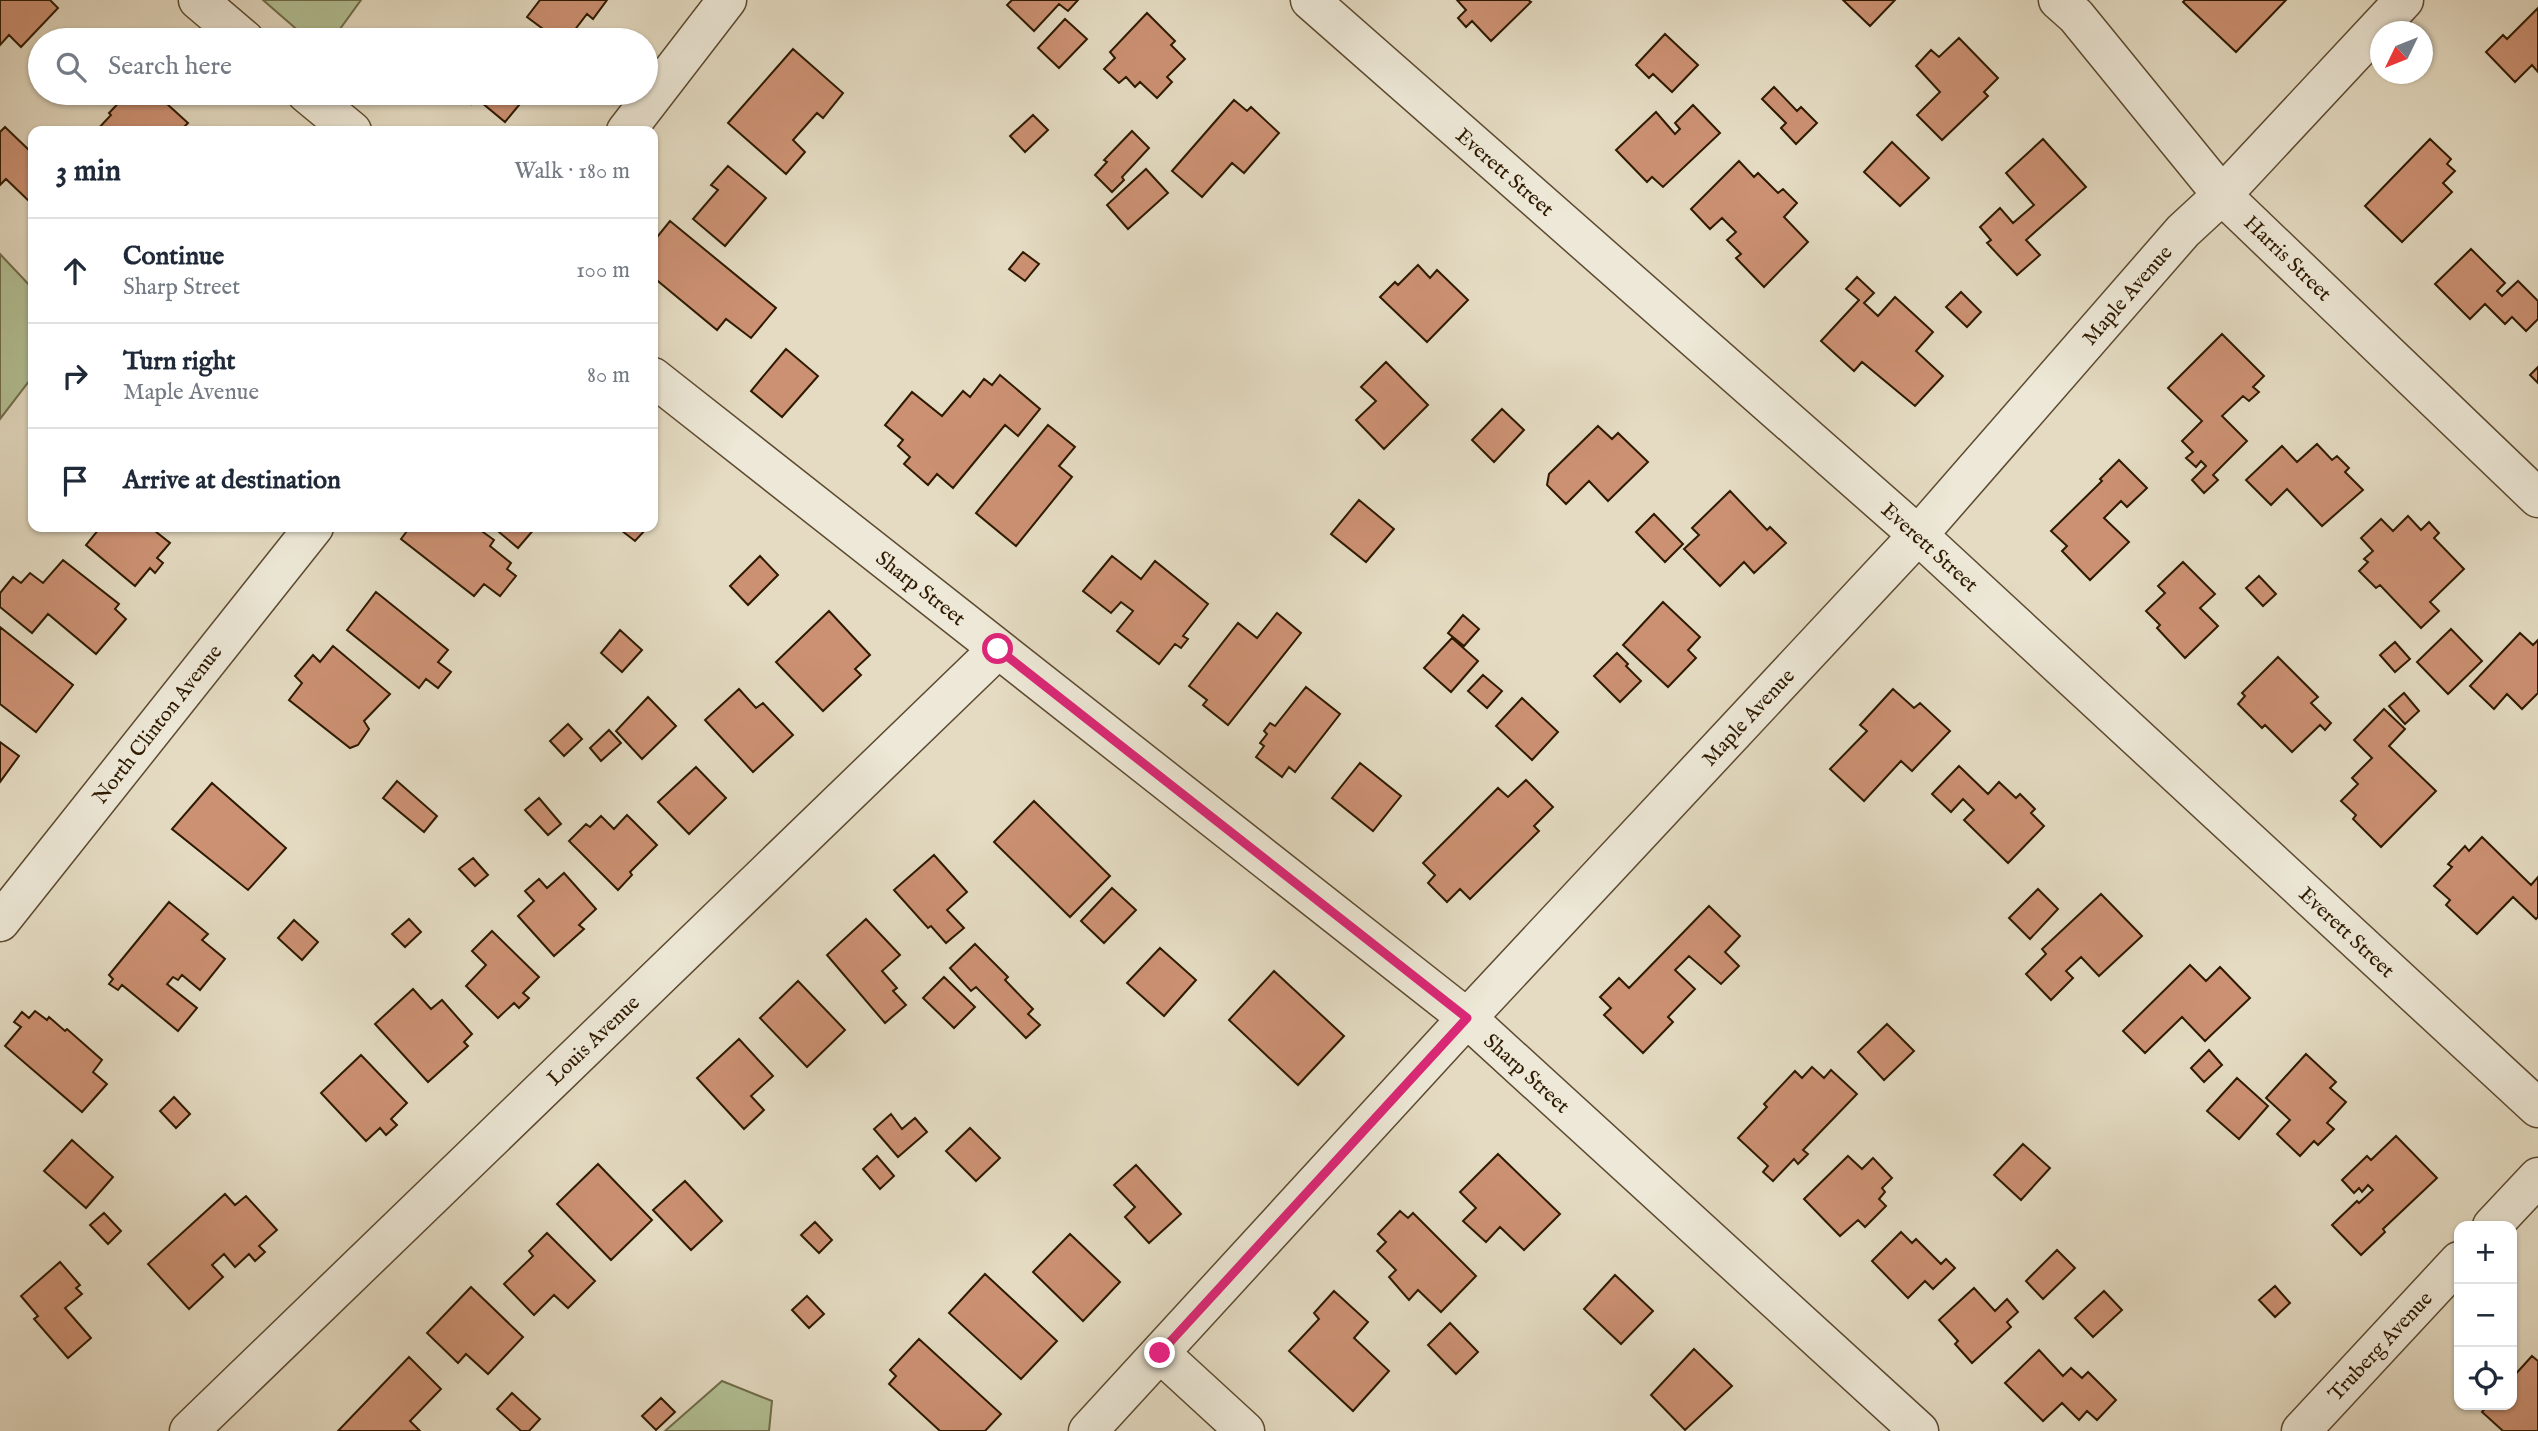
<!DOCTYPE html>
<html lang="en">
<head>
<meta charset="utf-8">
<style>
  :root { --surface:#fff; --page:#f6f6f7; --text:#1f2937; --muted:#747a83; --line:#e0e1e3 }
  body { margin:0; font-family:"IM FELL English",serif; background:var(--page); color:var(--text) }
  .controls { position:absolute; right:21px; bottom:21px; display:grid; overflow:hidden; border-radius:14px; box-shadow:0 2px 5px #0004 }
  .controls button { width:63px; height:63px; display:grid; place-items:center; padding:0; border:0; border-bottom:2px solid var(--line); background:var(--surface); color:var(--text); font:35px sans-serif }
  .compass { position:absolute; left:2370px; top:21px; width:63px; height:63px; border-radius:50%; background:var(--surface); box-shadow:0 2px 5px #0004; rotate:227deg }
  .stop { position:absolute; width:21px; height:21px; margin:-16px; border:5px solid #db2777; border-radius:50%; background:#fff }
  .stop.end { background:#db2777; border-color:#fff; box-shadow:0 2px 7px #0008 }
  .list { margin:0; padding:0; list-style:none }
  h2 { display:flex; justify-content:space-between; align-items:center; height:91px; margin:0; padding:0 28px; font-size:30px }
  h2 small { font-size:23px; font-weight:400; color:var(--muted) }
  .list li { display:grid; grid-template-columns:46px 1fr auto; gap:21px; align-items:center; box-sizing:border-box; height:105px; padding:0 28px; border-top:2px solid var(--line) }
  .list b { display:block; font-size:26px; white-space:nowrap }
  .list p { margin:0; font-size:23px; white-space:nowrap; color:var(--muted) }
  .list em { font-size:23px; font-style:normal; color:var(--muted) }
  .icon { flex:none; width:38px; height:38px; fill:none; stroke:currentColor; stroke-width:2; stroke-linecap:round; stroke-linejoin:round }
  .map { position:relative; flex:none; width:2538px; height:1431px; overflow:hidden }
  .search { position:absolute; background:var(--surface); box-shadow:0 2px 5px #0004; left:28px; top:28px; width:630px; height:77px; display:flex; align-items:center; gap:18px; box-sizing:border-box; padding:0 24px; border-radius:38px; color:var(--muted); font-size:26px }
  .panel { position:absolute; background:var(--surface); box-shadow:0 2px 5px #0004; left:28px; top:126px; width:630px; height:406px; border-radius:14px }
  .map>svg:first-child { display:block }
  .green { fill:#b2c094; stroke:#706d4a; stroke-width:2 }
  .building { fill:#cc9173; stroke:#2f1a00; stroke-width:2 }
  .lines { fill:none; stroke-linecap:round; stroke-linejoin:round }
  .minor-casing { stroke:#5c4a30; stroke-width:41 }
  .minor { stroke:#ede8d7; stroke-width:38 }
  .route { stroke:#db2777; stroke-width:9 }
  .labels { text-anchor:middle; stroke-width:7; stroke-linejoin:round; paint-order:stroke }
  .street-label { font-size:21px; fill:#2f1a00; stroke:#ede8d7 }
</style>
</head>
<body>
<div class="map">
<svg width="2538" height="1431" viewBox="0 0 2538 1431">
  <rect width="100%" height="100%" fill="#e4dbc2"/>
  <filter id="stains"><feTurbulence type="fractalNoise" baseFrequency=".00286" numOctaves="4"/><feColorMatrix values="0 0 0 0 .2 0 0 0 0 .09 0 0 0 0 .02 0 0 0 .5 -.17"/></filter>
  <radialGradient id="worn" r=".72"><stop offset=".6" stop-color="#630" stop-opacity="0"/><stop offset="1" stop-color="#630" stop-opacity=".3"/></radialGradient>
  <path class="green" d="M263,0H361L332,40H309Z
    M0,254L33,289V376L0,419Z
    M722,1381L772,1401L769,1431H665Z"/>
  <path class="building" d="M0,0H50L58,8L21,47L9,35L0,45Z
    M540,0H607L593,19L587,14L567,40H558L527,17Z
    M1012,0H1078L1068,11L1059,4L1034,31L1007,5Z
    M1457,0H1528L1531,2L1491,41L1472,21L1466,27L1458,18L1466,10Z
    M1843,0H1895L1870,26Z
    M2185,0H2286L2236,52L2183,2Z
    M2538,8V72L2532,65L2515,82L2486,52L2503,35L2507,39Z
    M1147,13L1175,41L1171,45L1185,59L1167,77L1172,82L1157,98L1140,82L1135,87L1126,77L1119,83L1104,69L1115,58L1110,52Z
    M1065,19L1087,39L1059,68L1038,48Z
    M1665,34L1698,65L1672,92L1653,74L1649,78L1636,65Z
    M1959,38L1998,78L1984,92L1988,96L1942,140L1917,115L1940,92L1916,66L1931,50L1939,57Z
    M793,49L843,93L823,118L817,113L793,140L805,152L786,174L728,123Z
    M1774,87L1797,111L1801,107L1817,123L1796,144L1781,128L1786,123L1762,99Z
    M128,93H155L188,123L180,131H96L111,115L109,113Z
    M457,93H529L505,122L476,98L471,104Z
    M1234,100L1247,111L1251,107L1279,133L1244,173L1232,163L1202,197L1172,171Z
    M1693,105L1720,133L1663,187L1652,177L1647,182L1616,150L1656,112L1675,134L1680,129L1675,123Z
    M1033,115L1048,130L1025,152L1010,136Z
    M5,127L30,151L33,148V205L6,179L0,185V132Z
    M1132,131L1149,148L1122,177L1124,180L1112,192L1095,175L1107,162L1104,160Z
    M2043,139L2086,187L2026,240L2040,255L2017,275L1987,243L1991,240L1980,227L2000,208L2013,223L2034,205L2006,173Z
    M2430,139L2451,159L2447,164L2455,171L2443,183L2452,192L2402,242L2365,206Z
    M1892,142L1929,178L1900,206L1864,172Z
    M1739,161L1754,177L1758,173L1778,193L1783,189L1797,203L1784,217L1808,242L1764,287L1736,258L1741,254L1727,240L1736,232L1722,218L1710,229L1691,209Z
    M728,166L766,198L725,246L693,219L718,190L711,185Z
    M1146,169L1168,193L1128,229L1107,205Z
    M670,221L776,308L751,338L726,319L717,330L653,277V242Z
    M2471,249L2505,283L2497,291L2502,296L2518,281L2538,301V319L2526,331L2512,317L2505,324L2485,304L2470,319L2435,284Z
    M1023,252L1039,264L1025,281L1009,269Z
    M1418,265L1430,278L1437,270L1468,300L1427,342L1380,297L1395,282L1398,285Z
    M1857,277L1874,293L1864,303L1878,316L1895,297L1933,332L1916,351L1943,376L1915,406L1862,362L1854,371L1821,341L1859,300L1846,289Z
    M1961,292L1981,312L1967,327L1946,307Z
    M2222,334L2264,376L2253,387L2259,392L2249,401L2243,396L2222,416L2247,441L2213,475L2218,480L2204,493L2192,480L2206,466L2201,461L2196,467L2186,458L2193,452L2182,441L2202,421L2168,388Z
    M786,349L818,376L782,417L751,391Z
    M1386,362L1428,405L1384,449L1356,420L1376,401L1361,387Z
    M2538,367V383L2530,375Z
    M1000,375L1040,409L1018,436L1005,425L953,488L937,474L928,485L904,464L910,457L898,446L903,440L885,425L912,392L942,416L963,391L970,397L984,379L992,385Z
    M1502,409L1524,430L1494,462L1472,440Z
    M1048,425L1075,447L1059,466L1072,477L1016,546L976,513Z
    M1598,426L1612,439L1618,433L1648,462L1608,501L1589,481L1566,504L1547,485L1549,474Z
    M2317,444L2332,460L2337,456L2349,468L2345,472L2363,490L2322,526L2287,489L2271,505L2246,480L2282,446L2297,462Z
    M2119,460L2147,488L2127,507L2121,501L2104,518L2129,542L2090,580L2062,551L2067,546L2051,531L2102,481L2100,479Z
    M1730,491L1767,530L1770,527L1786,543L1754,573L1744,562L1720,586L1684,549L1699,535L1692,528Z
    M1359,500L1394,529L1366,562L1331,534Z
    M1654,514L1683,544L1665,562L1636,532Z
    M2408,516L2421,530L2429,522L2439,533L2434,538L2464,569L2430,602L2439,611L2421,628L2380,585L2376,588L2359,571L2368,562L2364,559L2373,551L2361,538L2381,519L2393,531Z
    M96,527H150L170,543L157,558L163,563L155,573L150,568L135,586L86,545L99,529Z
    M410,527H476L494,540L490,546L511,563L507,569L516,576L500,596L484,584L474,596L401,539Z
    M493,527H536L518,548Z
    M617,527H648L635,541Z
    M760,556L778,575L748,605L730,586Z
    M1112,556L1141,579L1155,561L1208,604L1183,636L1188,639L1181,648L1175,644L1159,664L1117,631L1133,611L1121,602L1111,613L1083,591Z
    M63,560L119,604L115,609L126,619L96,654L48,614L32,633L0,607V593L13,577L21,583L30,573L43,583Z
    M2183,562L2215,594L2200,608L2218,626L2185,658L2157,628L2160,625L2146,611L2165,593L2158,586Z
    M2259,576L2276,594L2263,606L2246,588Z
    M376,592L448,650L438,662L451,672L438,688L426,679L419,688L347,630Z
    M1663,602L1700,637L1688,650L1696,658L1668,687L1623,645Z
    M829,611L870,655L855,669L861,675L823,711L776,662Z
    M1277,613L1301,633L1228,725L1203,705L1207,700L1189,686L1238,623L1257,638Z
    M1463,615L1479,629L1464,646L1448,633Z
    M0,627L73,685L36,732L0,704Z
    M2451,629L2482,661L2448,694L2417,662Z
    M620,630L642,650L622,672L601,653Z
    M2520,633L2533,645L2538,640V693L2522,709L2507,694L2494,709L2470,686Z
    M1452,638L1478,661L1451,692L1424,668Z
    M2395,642L2410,659L2395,672L2380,655Z
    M333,646L390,694L364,721L369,729L358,745L350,748L289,700L302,683L295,676L313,655L320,662Z
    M1617,653L1628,664L1626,666L1641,681L1620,702L1594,676Z
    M2278,657L2318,697L2311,703L2331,723L2325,730L2320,725L2292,752L2265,725L2262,728L2238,704L2245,696L2242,693Z
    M1483,675L1502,691L1487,708L1468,691Z
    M1306,687L1340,714L1295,772L1289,767L1282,777L1256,757L1264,746L1260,743L1267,734L1264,731L1270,723L1275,726Z
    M739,689L756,708L763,703L793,735L753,772L705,720Z
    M1893,689L1914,708L1920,703L1950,731L1912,771L1901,761L1864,801L1830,769L1867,731L1860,725Z
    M2404,693L2419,711L2405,724L2389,706Z
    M648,697L676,726L642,759L616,731Z
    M1522,698L1558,732L1532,760L1496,726Z
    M2384,709L2405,729L2389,746L2436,791L2381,847L2353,819L2356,815L2341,801L2358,784L2352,778L2372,758L2354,740Z
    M568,724L582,739L564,756L550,741Z
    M609,730L621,743L601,761L590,748Z
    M0,742L19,756L0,782Z
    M1360,763L1401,796L1373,831L1332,798Z
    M1959,766L1988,794L1999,782L2016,798L2020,794L2035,809L2031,813L2044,826L2008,863L1964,820L1974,810L1963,799L1951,812L1932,794Z
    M696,767L726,798L689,834L658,802Z
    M1526,780L1553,807L1534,826L1539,831L1470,899L1460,889L1447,902L1428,883L1435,875L1423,863L1498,788L1508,797Z
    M397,781L437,816L424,832L383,798Z
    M212,783L286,848L248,890L172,829Z
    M539,798L561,824L548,835L525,810Z
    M1034,801L1110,876L1070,917L994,842Z
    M627,815L657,845L630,872L632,875L618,890L569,841L586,824L590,827L601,816L614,829Z
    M2482,837L2531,885L2538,877V917L2536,919L2513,897L2477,934L2446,905L2450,900L2434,886L2452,867L2448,864L2465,846L2469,851Z
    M934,855L967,892L947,910L964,928L946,943L931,926L928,928L894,890Z
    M473,858L488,875L475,886L459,869Z
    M564,873L596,909L579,925L584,929L554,956L518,916L534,901L525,891L539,879L547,888Z
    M1112,888L1136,910L1104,943L1081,921Z
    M2038,889L2058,909L2030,939L2009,918Z
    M2101,894L2142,936L2099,976L2081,957L2066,971L2073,978L2051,1000L2026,974L2046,954L2042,949Z
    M169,902L208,934L202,940L225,959L200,990L182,975L178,980L173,977L167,984L197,1008L178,1031L122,985L118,990L109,984L113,979L109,975Z
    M1709,906L1740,936L1725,952L1739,966L1721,984L1689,956L1675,970L1695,989L1668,1017L1673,1022L1643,1053L1604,1015L1611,1008L1600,997L1619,978L1629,988Z
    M409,919L421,932L405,947L392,934Z
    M866,919L900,955L882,971L897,988L893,991L906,1005L885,1023L827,955Z
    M294,920L318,942L302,960L278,938Z
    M492,931L539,977L523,993L529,998L519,1008L514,1003L498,1018L466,986L486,965L472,951Z
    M975,944L1008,977L1005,980L1033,1009L1028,1014L1040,1025L1026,1038L976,987L971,991L950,968Z
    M1160,948L1196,980L1164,1016L1127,983Z
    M2190,965L2206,981L2220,967L2250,998L2205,1041L2182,1017L2145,1053L2123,1031Z
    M1274,971L1344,1036L1298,1085L1229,1020Z
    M944,977L975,1007L954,1028L923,998Z
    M798,981L845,1030L807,1067L760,1018Z
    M413,989L431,1009L442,1000L472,1034L464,1042L468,1046L428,1082L375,1024Z
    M35,1011L47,1020L49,1017L65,1031L67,1029L102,1060L93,1072L107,1084L82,1112L5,1046L21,1027L14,1022L22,1012L29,1018Z
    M1887,1024L1914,1051L1884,1080L1858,1052Z
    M739,1039L773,1076L751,1096L764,1110L744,1129L697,1078Z
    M2209,1050L2222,1065L2204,1082L2191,1068Z
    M2306,1054L2336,1082L2330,1088L2346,1102L2327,1123L2334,1129L2318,1145L2314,1141L2300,1156L2277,1134L2290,1120L2266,1098Z
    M361,1055L407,1103L391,1119L397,1125L386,1135L380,1128L366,1141L321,1093Z
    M1812,1067L1824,1078L1831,1070L1857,1094L1803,1150L1808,1154L1798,1164L1794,1159L1773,1181L1763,1172L1768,1166L1738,1138L1767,1107L1764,1104L1795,1071L1802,1078Z
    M2237,1078L2268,1106L2239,1139L2207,1111Z
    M174,1097L190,1114L176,1128L160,1111Z
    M891,1114L902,1129L915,1118L927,1132L898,1157L874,1129Z
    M970,1128L1000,1158L976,1181L946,1151Z
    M2396,1136L2437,1178L2383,1229L2385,1232L2361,1255L2332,1225L2357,1201L2359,1203L2373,1190L2368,1185L2362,1192L2359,1188L2354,1193L2342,1180L2367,1156L2371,1160Z
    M72,1140L113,1177L86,1208L44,1171Z
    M2023,1144L2050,1168L2021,1200L1994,1175Z
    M1498,1154L1560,1214L1524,1250L1500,1227L1486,1242L1463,1221L1476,1208L1460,1192Z
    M877,1156L894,1176L880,1189L863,1169Z
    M1848,1156L1862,1169L1873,1158L1892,1178L1882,1188L1885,1192L1879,1199L1886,1206L1865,1227L1858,1220L1840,1236L1804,1199Z
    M598,1164L652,1220L611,1260L557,1204Z
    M1136,1165L1181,1214L1149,1243L1125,1217L1135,1207L1114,1185Z
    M685,1181L722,1221L691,1250L653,1210Z
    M225,1194L235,1205L246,1196L277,1230L259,1246L265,1252L255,1261L249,1254L235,1267L224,1254L212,1265L223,1277L189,1309L148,1264Z
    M1400,1211L1408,1218L1413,1213L1476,1276L1441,1312L1418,1290L1409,1300L1389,1277L1396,1270L1377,1251L1386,1242L1378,1234Z
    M104,1213L121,1231L108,1244L90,1225Z
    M815,1222L832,1240L819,1253L801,1235Z
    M1901,1232L1912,1243L1916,1239L1941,1264L1946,1259L1955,1268L1933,1289L1925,1281L1908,1298L1872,1261Z
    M547,1233L595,1281L568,1308L554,1295L534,1315L504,1284L533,1256L529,1251Z
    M1070,1234L1120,1282L1083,1321L1033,1272Z
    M2057,1250L2075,1268L2043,1299L2026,1281Z
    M60,1262L80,1285L76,1288L82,1294L65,1308L91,1338L68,1358L34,1319L38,1316L21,1296Z
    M985,1274L1057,1341L1021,1379L949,1313Z
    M1615,1275L1653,1311L1621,1344L1584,1309Z
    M2275,1286L2290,1303L2275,1317L2259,1300Z
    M471,1287L523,1337L488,1374L466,1354L458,1363L427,1333Z
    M1974,1288L1995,1311L2007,1299L2018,1312L2007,1322L2011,1327L1972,1363L1955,1344L1958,1341L1939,1320Z
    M1334,1291L1368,1322L1354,1338L1389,1371L1353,1411L1289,1351L1319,1319L1314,1313Z
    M2104,1291L2122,1310L2093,1337L2075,1318Z
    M807,1296L824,1314L809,1328L792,1310Z
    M1450,1323L1478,1352L1456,1374L1428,1345Z
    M919,1339L1001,1414L985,1431H940L889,1384L896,1376L890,1370Z
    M1694,1349L1732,1386L1685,1430L1651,1395Z
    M2039,1350L2063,1376L2071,1368L2082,1378L2088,1372L2116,1400L2097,1420L2087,1411L2079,1420L2062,1403L2043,1421L2005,1383Z
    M2532,1356L2538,1361V1431H2503L2482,1412L2488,1405H2512V1378Z
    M409,1357L441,1389L410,1421L420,1431H338Z
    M512,1393L540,1419L529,1431H521L497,1409Z
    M661,1398L675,1412L656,1430L642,1416Z"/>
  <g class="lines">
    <g class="minor-casing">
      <path id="minor" d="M198,0L245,40
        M1310,0L1918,535L2538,1108
        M2058,0L2076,16L2222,195L2538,498
        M306,93L352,131
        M626,131L727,0
        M653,377L1467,1018L1919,1431
        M0,922L314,527
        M2492,1226L2538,1177
        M1160,1353L1245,1431
        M189,1431L998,649
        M1088,1431L1467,1018L1918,535L2183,231L2222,195L2404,0
        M2301,1431L2459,1261"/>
    </g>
    <use href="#minor" class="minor"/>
  </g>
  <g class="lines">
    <path class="route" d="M998,649L1467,1018L1160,1353"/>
  </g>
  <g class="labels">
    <g class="street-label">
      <text transform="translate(1505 172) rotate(41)" y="7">Everett Street</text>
      <text transform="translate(2288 258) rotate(44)" y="7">Harris Street</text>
      <text transform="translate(2127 295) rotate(-49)" y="7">Maple Avenue</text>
      <text transform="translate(1930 547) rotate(42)" y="7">Everett Street</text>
      <text transform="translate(921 588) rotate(38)" y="7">Sharp Street</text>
      <text transform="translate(1748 717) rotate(-47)" y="7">Maple Avenue</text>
      <text transform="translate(157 724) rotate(-52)" y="7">North Clinton Avenue</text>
      <text transform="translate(2347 932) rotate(43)" y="7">Everett Street</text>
      <text transform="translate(593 1040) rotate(-44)" y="7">Louis Avenue</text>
      <text transform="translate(1527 1073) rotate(42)" y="7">Sharp Street</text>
      <text transform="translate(2380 1346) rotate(-47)" y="7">Truberg Avenue</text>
    </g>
  </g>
  <rect width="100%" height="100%" filter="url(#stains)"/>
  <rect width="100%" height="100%" fill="url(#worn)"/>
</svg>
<div class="controls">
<button>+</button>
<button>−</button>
<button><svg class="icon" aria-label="locate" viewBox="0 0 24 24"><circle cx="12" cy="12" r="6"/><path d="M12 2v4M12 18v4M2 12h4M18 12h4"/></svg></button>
</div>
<svg class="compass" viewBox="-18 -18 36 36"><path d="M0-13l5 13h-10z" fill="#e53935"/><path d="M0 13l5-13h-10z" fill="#747a83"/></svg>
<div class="stop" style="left:998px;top:649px"></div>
<div class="stop end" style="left:1160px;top:1353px"></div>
<div class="search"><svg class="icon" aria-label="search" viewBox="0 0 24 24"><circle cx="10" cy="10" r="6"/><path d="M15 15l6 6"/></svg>Search here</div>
<section class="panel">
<h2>3 min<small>Walk · 180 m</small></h2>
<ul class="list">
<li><svg class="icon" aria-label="ahead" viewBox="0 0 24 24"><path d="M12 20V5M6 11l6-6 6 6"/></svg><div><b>Continue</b><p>Sharp Street</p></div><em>100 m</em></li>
<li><svg class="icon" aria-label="right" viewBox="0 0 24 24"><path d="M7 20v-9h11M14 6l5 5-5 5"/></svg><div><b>Turn right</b><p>Maple Avenue</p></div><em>80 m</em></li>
<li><svg class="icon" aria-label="arrive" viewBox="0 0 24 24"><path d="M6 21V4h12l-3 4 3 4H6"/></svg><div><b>Arrive at destination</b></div></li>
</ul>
</section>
</div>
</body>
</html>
